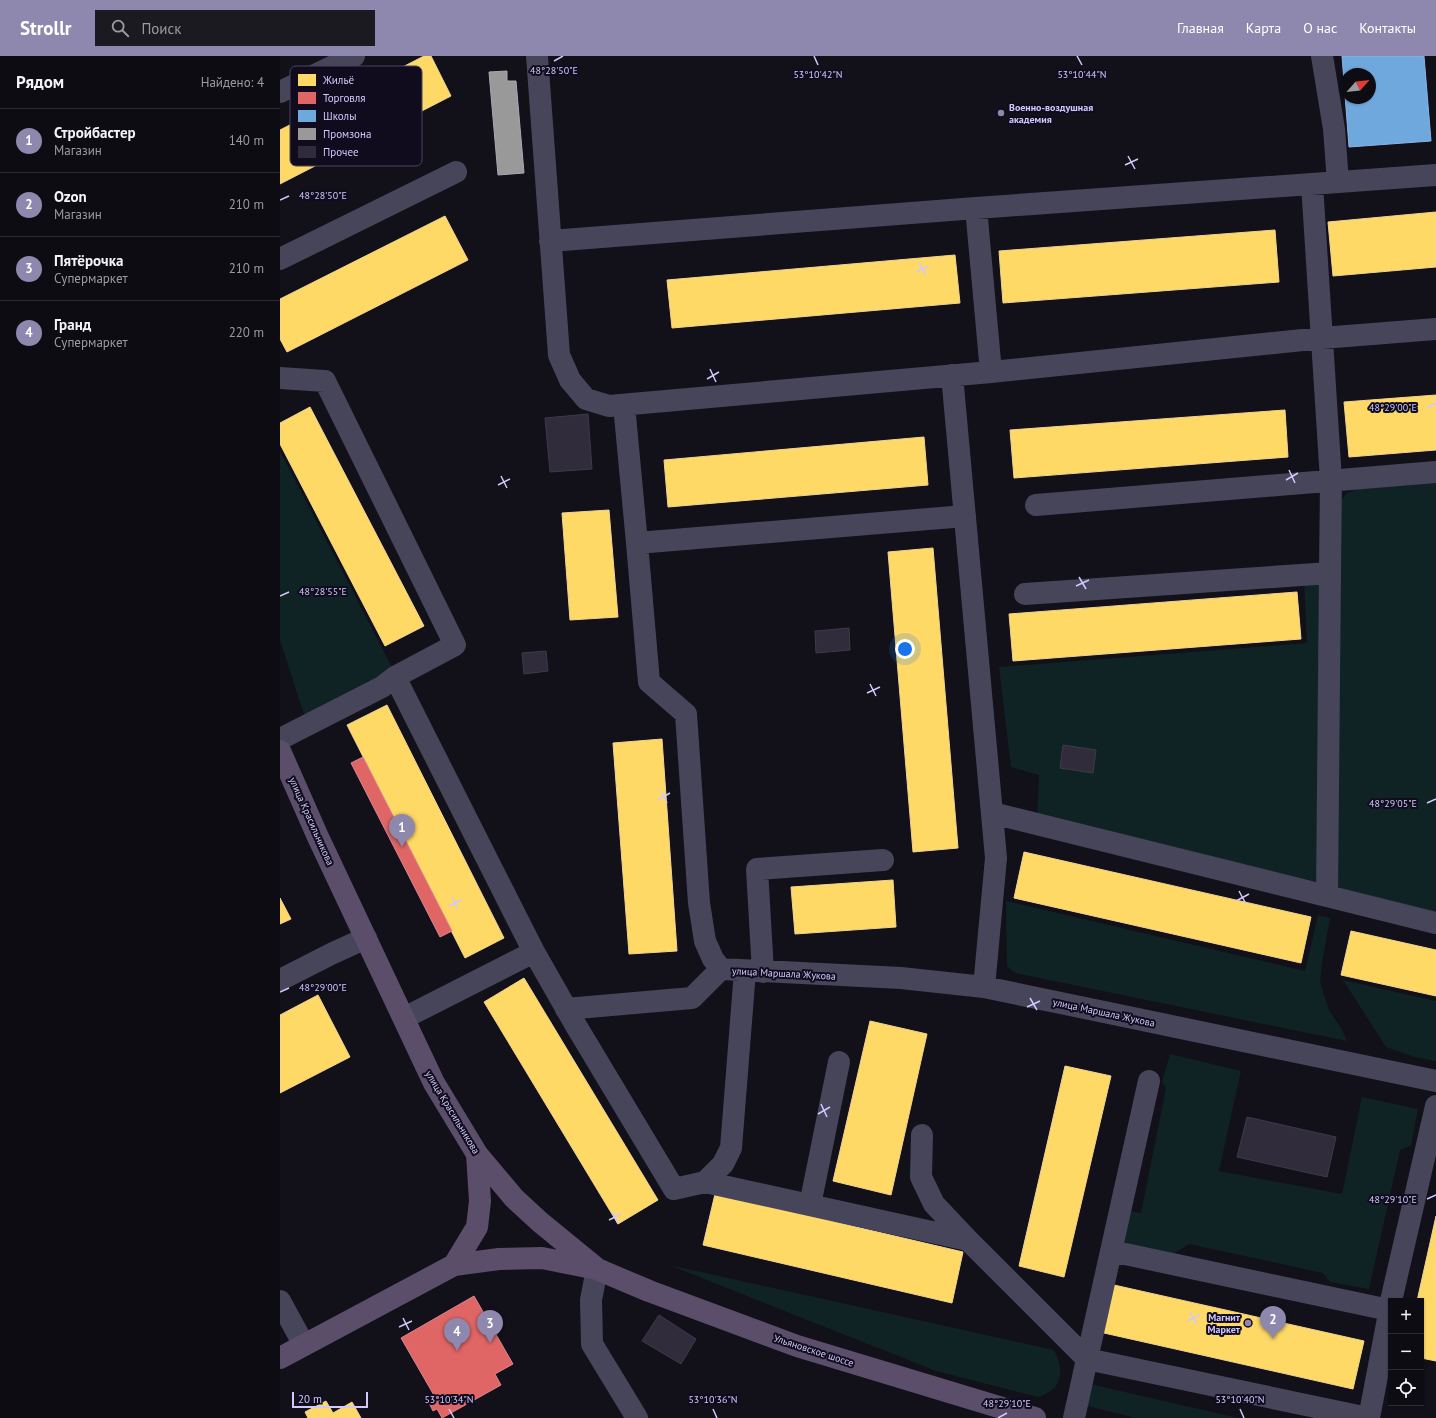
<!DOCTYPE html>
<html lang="ru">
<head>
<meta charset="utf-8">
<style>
  :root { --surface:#0e0c13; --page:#1c1a21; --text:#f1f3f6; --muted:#9b9ba0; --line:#2e2c33; --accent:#8e88ae }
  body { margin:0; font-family:"PT Sans",sans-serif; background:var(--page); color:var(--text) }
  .controls { position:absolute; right:12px; bottom:12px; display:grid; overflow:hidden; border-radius:0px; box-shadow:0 1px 3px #0004 }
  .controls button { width:36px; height:36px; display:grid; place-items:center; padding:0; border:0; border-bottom:1px solid var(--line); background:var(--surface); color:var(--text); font:20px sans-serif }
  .compass { position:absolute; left:1060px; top:12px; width:36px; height:36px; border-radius:50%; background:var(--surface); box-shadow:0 1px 3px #0004; rotate:63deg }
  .scale { position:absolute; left:12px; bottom:10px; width:76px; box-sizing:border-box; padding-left:4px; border:2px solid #d1c9fe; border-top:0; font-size:11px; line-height:14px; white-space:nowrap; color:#d1c9fe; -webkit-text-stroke:3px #100c1d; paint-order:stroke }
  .you { position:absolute; left:625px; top:593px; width:14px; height:14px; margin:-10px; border:3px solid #fff; border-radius:50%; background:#1a73e8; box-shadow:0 0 0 6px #1a73e833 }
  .badge { display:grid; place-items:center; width:26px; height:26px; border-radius:50%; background:var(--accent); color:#fff; font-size:13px; font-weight:700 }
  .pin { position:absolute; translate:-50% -33px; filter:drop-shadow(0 1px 2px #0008) }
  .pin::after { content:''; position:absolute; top:21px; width:14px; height:12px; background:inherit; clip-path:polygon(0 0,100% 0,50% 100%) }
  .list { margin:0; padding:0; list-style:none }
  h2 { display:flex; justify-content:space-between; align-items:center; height:52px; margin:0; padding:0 16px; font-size:17px }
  h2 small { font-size:13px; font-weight:400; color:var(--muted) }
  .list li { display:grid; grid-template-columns:26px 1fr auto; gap:12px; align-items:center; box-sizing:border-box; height:64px; padding:0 16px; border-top:1px solid var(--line) }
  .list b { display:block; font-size:15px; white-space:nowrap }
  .list p { margin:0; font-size:13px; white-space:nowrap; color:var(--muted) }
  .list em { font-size:13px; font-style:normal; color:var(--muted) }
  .icon { flex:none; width:22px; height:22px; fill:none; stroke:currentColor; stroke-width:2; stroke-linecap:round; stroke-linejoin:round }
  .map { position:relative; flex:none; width:1156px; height:1362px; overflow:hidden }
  header { display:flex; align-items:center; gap:24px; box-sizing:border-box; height:56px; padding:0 20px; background:var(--accent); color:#fff }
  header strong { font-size:19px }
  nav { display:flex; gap:22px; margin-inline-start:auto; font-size:14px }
  .search { width:280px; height:36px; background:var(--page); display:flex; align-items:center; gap:10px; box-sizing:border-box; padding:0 14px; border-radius:0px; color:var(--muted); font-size:15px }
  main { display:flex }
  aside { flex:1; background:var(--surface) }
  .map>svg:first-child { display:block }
  .green { fill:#0f2324 }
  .homes { fill:#ffd966; stroke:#f1d494 }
  .shops { fill:#e06666; stroke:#dc8494 }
  .schools { fill:#6fa8dc; stroke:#8cb2e6; fill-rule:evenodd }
  .industry { fill:#999; stroke:#aaa7b7 }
  .building { fill:#302c3c; stroke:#3e3a4d }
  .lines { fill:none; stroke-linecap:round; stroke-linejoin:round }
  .minor { stroke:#47455a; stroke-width:22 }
  .major { stroke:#5b4e6b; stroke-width:22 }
  .ticks { fill:none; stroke:#d1c9fe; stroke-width:1.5 }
  .poi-dot { fill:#8e88ae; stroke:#100c1d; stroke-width:1.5 }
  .labels { text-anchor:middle; stroke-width:4; stroke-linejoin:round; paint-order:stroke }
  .poi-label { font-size:10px; font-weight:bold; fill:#d1c9fe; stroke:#100c1d; text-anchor:start }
  .street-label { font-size:10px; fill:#d1c9fe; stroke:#100c1d }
  .key { fill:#100c1d; stroke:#4a4560; stroke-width:1 }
  .key-label { font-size:11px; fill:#d1c9fe }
  .ticks-label { font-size:10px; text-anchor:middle; fill:#d1c9fe; stroke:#100c1d; stroke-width:4; stroke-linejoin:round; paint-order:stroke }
</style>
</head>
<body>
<header>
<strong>Strollr</strong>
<div class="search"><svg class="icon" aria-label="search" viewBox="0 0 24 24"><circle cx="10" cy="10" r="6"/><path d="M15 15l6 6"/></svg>Поиск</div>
<nav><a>Главная</a><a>Карта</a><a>О нас</a><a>Контакты</a></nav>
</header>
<main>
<aside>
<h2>Рядом<small>Найдено: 4</small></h2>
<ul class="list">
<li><span class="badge">1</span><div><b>Стройбастер</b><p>Магазин</p></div><em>140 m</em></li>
<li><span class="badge">2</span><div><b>Ozon</b><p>Магазин</p></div><em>210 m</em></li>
<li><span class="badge">3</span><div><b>Пятёрочка</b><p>Супермаркет</p></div><em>210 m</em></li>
<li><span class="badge">4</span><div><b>Гранд</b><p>Супермаркет</p></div><em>220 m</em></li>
</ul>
</aside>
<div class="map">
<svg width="1156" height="1362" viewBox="0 0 1156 1362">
  <rect width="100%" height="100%" fill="#121019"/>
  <path class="green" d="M0,395L114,615L26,665L0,584Z
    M1156,424V856L1054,832L1055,452L1066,438L1082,430Z
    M1045,524L1043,827L757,761L759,719L731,711L719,611L1027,587L1024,525Z
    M726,845L1025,915L1038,859L1050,862L1042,907L1040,926L1049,954L1061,972L1067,985L735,917L727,910Z
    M1063,924L1156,945V1005L1134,1001L1106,991Z
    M890,998L961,1015L939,1115L1062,1138L1082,1041L1138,1053L1131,1090L1120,1094L1089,1233L1050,1226L1043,1217L909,1188L893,1198L841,1187L845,1154L861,1157L886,1032L882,1026Z
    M389,1209L774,1294C785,1315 783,1333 758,1341L656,1315Z
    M810,1328L823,1331L958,1362H856L807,1350Z"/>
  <path class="homes" d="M144,0H151L171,40L0,128V74Z
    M1156,156V211L1053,220L1048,166Z
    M165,160L188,204L7,296L0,283V243Z
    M995,174L999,226L723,247L719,195Z
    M675,199L680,247L392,272L387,224Z
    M1156,339V394L1069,401L1064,346Z
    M30,351L144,570L105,590L0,388V367Z
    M1005,354L1008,401L734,422L730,374Z
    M644,381L648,429L388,451L384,404Z
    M329,454L338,561L290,564L282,457Z
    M653,492L678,792L633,796L608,496Z
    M1017,536L1021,583L733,605L729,558Z
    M107,649L224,882L185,902L67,669Z
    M382,683L397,895L349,898L333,687Z
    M744,796L1031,861L1021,907L734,842Z
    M613,824L616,871L515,878L511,831Z
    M0,842L11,863L0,868Z
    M1071,875L1156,894V940L1061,919Z
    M244,922L378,1144L338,1168L204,946Z
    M38,939L70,1001L0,1037V959Z
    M590,965L647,978L611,1139L553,1125Z
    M785,1010L831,1020L784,1221L739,1210Z
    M435,1138L683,1196L672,1247L423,1189Z
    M1156,1160V1305L1141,1302V1245H1137Z
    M834,1229L1084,1285L1073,1333L824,1277Z
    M46,1345L53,1357L72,1346L81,1362H28L25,1356Z"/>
  <path class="shops" d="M83,701L172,875L160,881L71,707Z
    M194,1240L233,1308L215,1318L221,1329L162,1362L157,1353L153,1355L148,1345L155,1341L121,1282Z"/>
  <path class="schools" d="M1062,0H1144L1151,85L1069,91ZM1066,18H1090V42H1066Z"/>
  <path class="industry" d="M227,15V25H236L244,117L218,119L209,16Z"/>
  <path class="building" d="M308,358L312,413L270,416L265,362Z
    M569,572L570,594L536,597L535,575Z
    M266,595L268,615L244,618L242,597Z
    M783,689L816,694L813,717L780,712Z
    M967,1061L1056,1081L1047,1121L957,1101Z
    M379,1259L416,1283L401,1308L362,1285Z"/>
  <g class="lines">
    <path class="minor" d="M257,0L279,299L290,324L306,343L329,350L711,316L1042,282L1156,273
      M1042,0L1054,73L1058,126
      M0,36L74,0
      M696,152L711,316
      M270,185L696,152L1156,119
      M0,203L176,116
      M672,319L716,802L704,931
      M0,322L45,325L175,589L115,621L254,896L295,968L394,1133L425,1126L688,1184L807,1303L794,1362
      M344,349L357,487L369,626L406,658L419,847L425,885L433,903L441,913
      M756,449L1156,416
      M357,487L685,460
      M745,538L1050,517L1051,424L1032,128
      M0,683L102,631L115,621
      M712,757L1156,867
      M1047,840L1050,517
      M441,913L621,922L704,931L1156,1025
      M483,916L477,813L603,804
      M0,924L51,898L86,882
      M286,953L412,942L441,913
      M124,962L254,896
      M869,1025L807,1303L1088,1362
      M642,1079L641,1121L654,1148L688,1184
      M425,1126L443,1108L451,1092L465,915
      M530,1149L559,1006
      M831,1195L1109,1254
      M317,1213L311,1244L312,1288L357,1362
      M0,1245L24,1289
      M1111,1245L1156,1050
      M1089,1362L1111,1247"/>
    <path class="major" d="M0,695L38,781L154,1027L197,1098L234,1142L260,1166L315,1211
      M174,1209L197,1171L200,1145L197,1098
      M0,1302L174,1209L219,1203L262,1202L317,1213L369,1235L517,1290L755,1362"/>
  </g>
  <path class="ticks" d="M534,0L538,9M797,0L802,9M274,5L283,0M848,100L855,113M845,109L858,103M0,144L9,140M639,207L646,219M636,216L649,210M430,313L436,326M427,323L439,316M1147,352L1156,347M1009,414L1015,427M221,420L227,432M1006,424L1018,417M218,429L230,423M799,521L806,533M796,530L809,524M0,540L9,536M590,628L596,640M587,637L600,631M381,734L387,747M378,744L390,737M1147,747L1156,743M959,835L966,848M172,841L178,853M956,845L969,838M169,850L181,844M0,936L9,932M750,942L757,954M747,951L760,945M541,1048L547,1061M538,1058L550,1051M1147,1143L1156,1139M332,1155L338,1168M329,1164L341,1158M910,1256L917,1269M123,1262L129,1274M907,1265L920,1259M119,1271L132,1265M169,1353L174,1362M433,1353L437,1362M960,1353L964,1362M718,1362L727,1357"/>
  <g class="poi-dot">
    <circle cx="721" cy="57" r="4"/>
    <circle cx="968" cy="1267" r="4"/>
  </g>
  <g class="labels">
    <g class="poi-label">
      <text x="729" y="55">Военно-воздушная<tspan x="729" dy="12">академия</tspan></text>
      <text x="960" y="1265" text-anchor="end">Магнит<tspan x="960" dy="12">Маркет</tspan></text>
    </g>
    <g class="street-label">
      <text transform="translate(32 765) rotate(66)" y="4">улица Красильникова</text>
      <text transform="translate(504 917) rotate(3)" y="4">улица Маршала Жукова</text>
      <text transform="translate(824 956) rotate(12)" y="4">улица Маршала Жукова</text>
      <text transform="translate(173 1056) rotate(59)" y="4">улица Красильникова</text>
      <text transform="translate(534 1294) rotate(18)" y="4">Ульяновское шоссе</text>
    </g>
  </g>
  <rect x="10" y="10" width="132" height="100" rx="6" class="key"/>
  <rect x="18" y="18" width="18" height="12" fill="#ffd966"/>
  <rect x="18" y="36" width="18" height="12" fill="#e06666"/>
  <rect x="18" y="54" width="18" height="12" fill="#6fa8dc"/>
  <rect x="18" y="72" width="18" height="12" fill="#999"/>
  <rect x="18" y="90" width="18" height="12" fill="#302c3c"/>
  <g class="key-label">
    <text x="43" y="28">Жильё</text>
    <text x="43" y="46">Торговля</text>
    <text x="43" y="64">Школы</text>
    <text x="43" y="82">Промзона</text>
    <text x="43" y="100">Прочее</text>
  </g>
  <g class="ticks-label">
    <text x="274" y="18">48°28'50"E</text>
    <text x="538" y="22">53°10'42"N</text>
    <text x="802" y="22">53°10'44"N</text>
    <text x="43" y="143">48°28'50"E</text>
    <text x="1113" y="355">48°29'00"E</text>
    <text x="43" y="539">48°28'55"E</text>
    <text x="1113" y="751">48°29'05"E</text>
    <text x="43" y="935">48°29'00"E</text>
    <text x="1113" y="1147">48°29'10"E</text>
    <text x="169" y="1347">53°10'34"N</text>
    <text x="433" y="1347">53°10'36"N</text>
    <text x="960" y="1347">53°10'40"N</text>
    <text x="727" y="1351">48°29'10"E</text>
  </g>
</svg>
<div class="controls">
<button>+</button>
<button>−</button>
<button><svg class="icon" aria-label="locate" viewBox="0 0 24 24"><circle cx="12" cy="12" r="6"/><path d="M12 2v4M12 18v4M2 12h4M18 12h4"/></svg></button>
</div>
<svg class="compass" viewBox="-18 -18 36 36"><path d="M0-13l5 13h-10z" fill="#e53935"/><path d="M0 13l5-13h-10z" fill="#9b9ba0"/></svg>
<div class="scale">20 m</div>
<div class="you"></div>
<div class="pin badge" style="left:122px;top:791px">1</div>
<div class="pin badge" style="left:993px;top:1283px">2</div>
<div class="pin badge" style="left:210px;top:1287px">3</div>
<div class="pin badge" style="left:177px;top:1295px">4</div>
</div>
</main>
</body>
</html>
